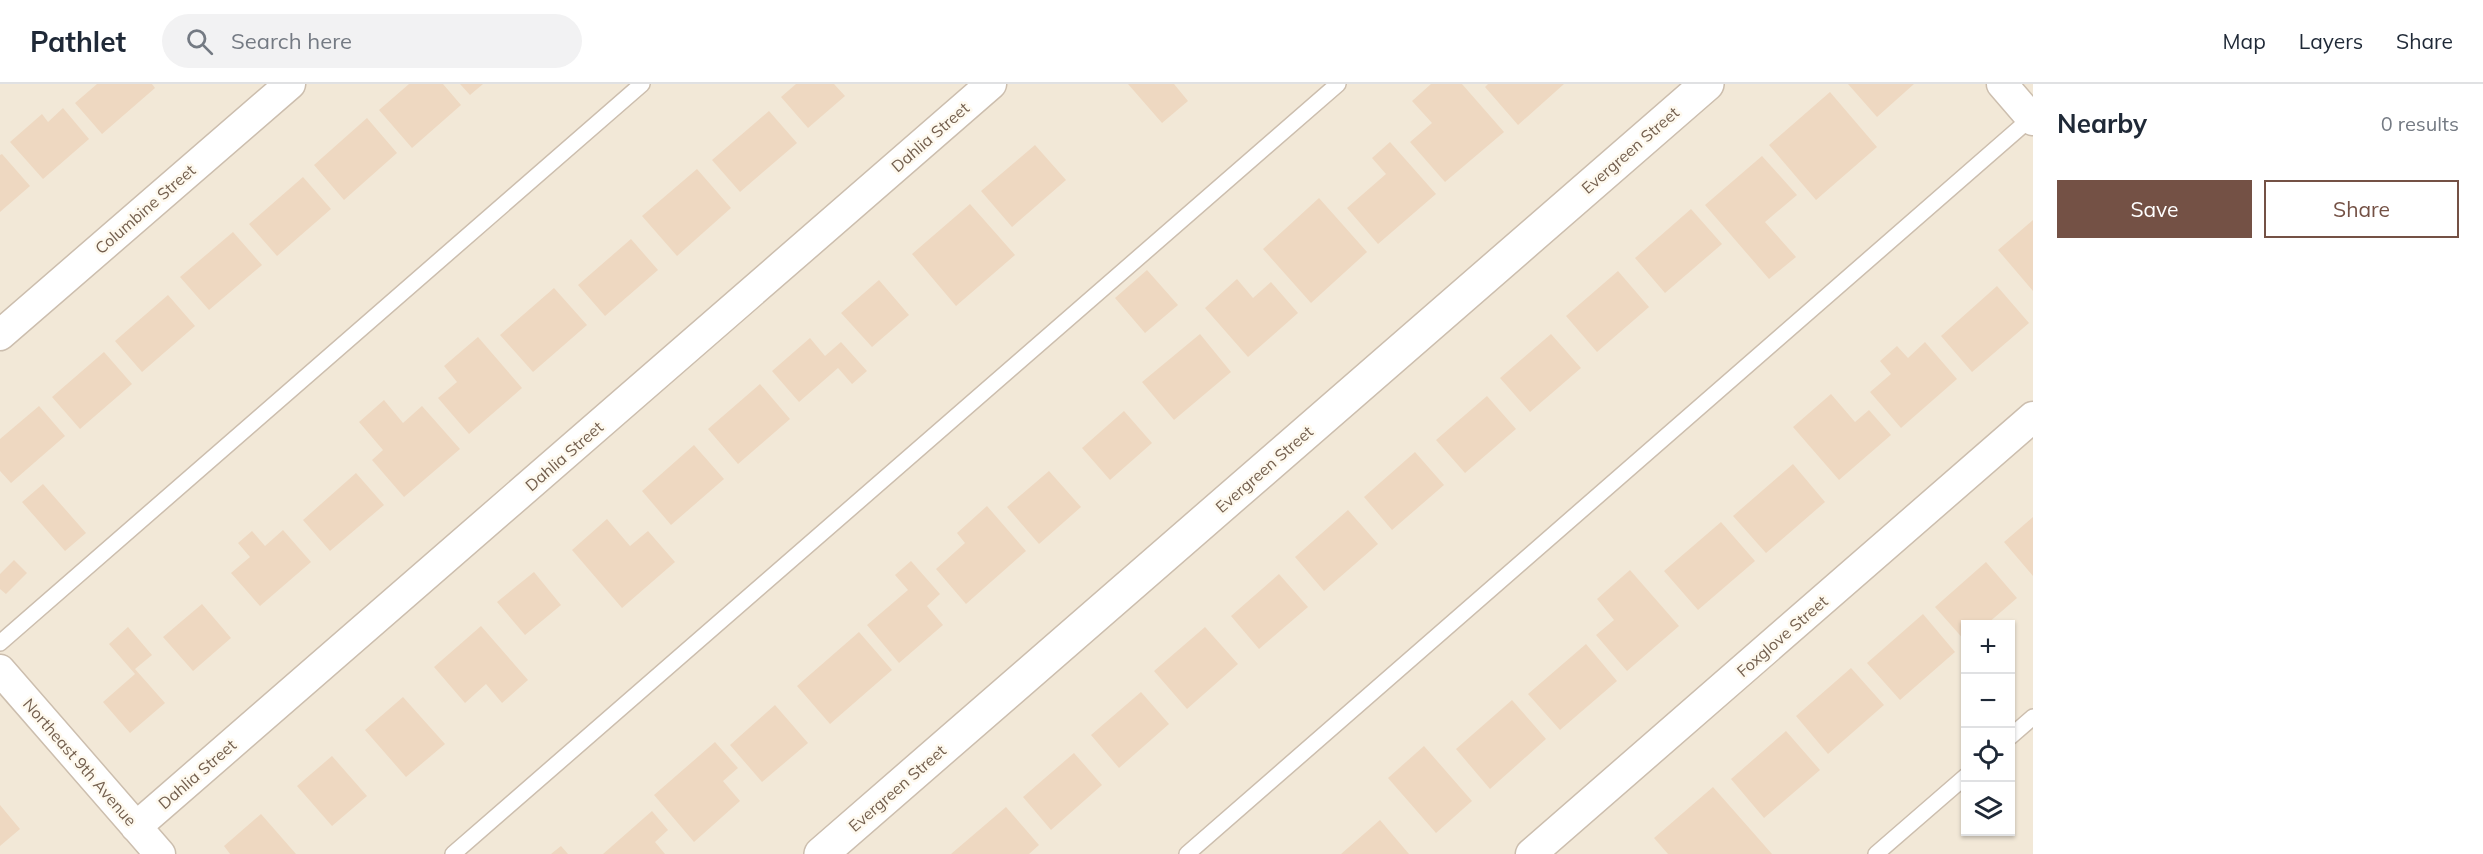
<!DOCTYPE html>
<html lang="en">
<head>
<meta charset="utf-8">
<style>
  :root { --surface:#fff; --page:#f2f2f3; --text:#1f2937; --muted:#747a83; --line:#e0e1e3; --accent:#745145 }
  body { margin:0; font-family:Mulish,sans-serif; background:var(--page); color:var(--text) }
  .controls { position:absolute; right:18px; bottom:18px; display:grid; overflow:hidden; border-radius:0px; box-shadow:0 2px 4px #0004 }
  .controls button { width:54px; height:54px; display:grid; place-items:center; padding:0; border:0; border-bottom:2px solid var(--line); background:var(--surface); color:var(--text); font:30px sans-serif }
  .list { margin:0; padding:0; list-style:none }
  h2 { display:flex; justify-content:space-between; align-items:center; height:78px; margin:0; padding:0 24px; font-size:26px }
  h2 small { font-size:20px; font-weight:400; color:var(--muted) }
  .actions { display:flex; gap:12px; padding:18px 24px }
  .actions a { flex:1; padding:14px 0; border:2px solid var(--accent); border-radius:0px; text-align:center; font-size:21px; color:var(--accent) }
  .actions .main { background:var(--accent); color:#fff }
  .icon { flex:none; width:33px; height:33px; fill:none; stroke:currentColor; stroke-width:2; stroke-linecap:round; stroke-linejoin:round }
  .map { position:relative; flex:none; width:2033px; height:770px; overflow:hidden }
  header { display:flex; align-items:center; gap:36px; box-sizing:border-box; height:84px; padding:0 30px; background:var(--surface); border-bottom:2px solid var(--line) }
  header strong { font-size:28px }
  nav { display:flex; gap:33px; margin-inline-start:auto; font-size:21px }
  .search { width:420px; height:54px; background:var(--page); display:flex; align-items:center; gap:15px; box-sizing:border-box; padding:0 21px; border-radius:33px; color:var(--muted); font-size:22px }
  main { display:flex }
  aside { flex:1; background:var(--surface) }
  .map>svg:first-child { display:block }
  .residential { fill:#f2e8d7; fill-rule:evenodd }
  .building { fill:#eed8c1 }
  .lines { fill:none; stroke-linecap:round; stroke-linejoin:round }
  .service-casing { stroke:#ccbeae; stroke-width:18 }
  .minor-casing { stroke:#ccbeae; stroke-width:33 }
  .tertiary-casing { stroke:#ccbeae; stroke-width:36 }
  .service { stroke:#fff; stroke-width:15 }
  .minor { stroke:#fff; stroke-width:30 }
  .tertiary { stroke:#fff; stroke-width:33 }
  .labels { text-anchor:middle; stroke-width:5; stroke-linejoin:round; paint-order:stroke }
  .street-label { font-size:16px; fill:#735f4e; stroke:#fef9ee }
</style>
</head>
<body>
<header>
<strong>Pathlet</strong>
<div class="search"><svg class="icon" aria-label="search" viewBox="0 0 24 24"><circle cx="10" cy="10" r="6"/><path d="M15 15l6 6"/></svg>Search here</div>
<nav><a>Map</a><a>Layers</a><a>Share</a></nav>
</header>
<main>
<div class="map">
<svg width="2033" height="770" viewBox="0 0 2033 770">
  <rect width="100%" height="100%" fill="#fbf5e8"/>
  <path class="residential" d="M0,0H2033V770H0ZM1966,540H2010V748H1966Z"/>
  <path class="building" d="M97,0H152L155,4L102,50L75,19Z
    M409,0H443L461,21L412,64L379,26Z
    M460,0H483L470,11Z
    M796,0H834L845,12L808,44L781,13Z
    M1128,0H1174L1188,17L1162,39Z
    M1431,0H1462L1504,48L1445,98L1410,58L1432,39L1412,17Z
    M1488,0H1564L1518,41L1485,3Z
    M1848,0H1914L1877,33Z
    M1830,8L1877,63L1816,116L1769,61Z
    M63,24L89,55L43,95L10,58L42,30L48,38Z
    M769,27L797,59L740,108L712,76Z
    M367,34L397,69L344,116L314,81Z
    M1390,58L1436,110L1378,160L1347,124L1386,90L1372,74Z
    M1035,61L1066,96L1012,143L981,107Z
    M2,70L30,102L0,128V71Z
    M1762,72L1797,111L1765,138L1796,173L1769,195L1705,121Z
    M697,85L731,124L677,172L642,132Z
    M303,93L331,125L277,172L249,140Z
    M1319,114L1367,168L1311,219L1263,165Z
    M970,120L1015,171L956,222L912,170Z
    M1691,125L1722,160L1665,209L1635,174Z
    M2033,136V207L1998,166Z
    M233,148L262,181L209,226L180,193Z
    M631,155L658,186L605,232L578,201Z
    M1147,186L1178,221L1145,249L1115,214Z
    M1618,187L1649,223L1597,268L1566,232Z
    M1237,195L1253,214L1271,198L1298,229L1248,273L1205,224Z
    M879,196L909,231L872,263L841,229Z
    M1997,202L2029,239L1972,288L1941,252Z
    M554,204L587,241L533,288L500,251Z
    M168,211L195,242L142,288L115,257Z
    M1200,250L1231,288L1174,336L1142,298Z
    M1551,250L1581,284L1530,328L1500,294Z
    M478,253L522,304L469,350L438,314L457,298L444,282Z
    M810,254L825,272L841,258L867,287L852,300L838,284L799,318L772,287Z
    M1925,258L1957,295L1901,344L1870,308L1891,290L1880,277L1897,262L1908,274Z
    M104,268L132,300L80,345L52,313Z
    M760,300L790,335L738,380L708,345Z
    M1831,310L1855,338L1869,326L1891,351L1839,396L1793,343Z
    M1487,312L1516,345L1465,389L1436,356Z
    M384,316L403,339L422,322L460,365L404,413L372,376L383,366L359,338Z
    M39,322L65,352L11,399L0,387V355Z
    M1124,327L1152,359L1110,396L1082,364Z
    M694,361L724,395L671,441L642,407Z
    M1415,368L1444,401L1392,446L1364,413Z
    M1793,380L1825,418L1766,469L1733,432Z
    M1049,387L1081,423L1039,460L1007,423Z
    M356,389L384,421L330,467L303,436Z
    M43,400L86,449L65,467L22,418Z
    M987,422L1026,467L966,520L936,485L965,459L957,449Z
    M1348,426L1378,460L1324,507L1295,473Z
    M2033,433V492L2004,458Z
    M607,435L630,462L648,447L675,478L622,524L572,466Z
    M1721,438L1755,477L1698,526L1664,487Z
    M283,446L311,478L260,522L231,489L250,473L238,459L252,447L265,462Z
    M14,476L27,489L6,510L0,505V490Z
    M911,477L940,510L927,522L943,541L899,579L867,541L908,506L895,491Z
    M1986,478L2017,514L1987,540H1966V558L1935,523Z
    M1630,486L1679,542L1627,587L1596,551L1614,536L1597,515Z
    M534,488L561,521L525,551L497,518Z
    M1279,490L1308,523L1259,565L1231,532Z
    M202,520L231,554L193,587L163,553Z
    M1923,530L1955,568L1900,616L1867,579Z
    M481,542L528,596L502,619L486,600L465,619L434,583Z
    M128,543L152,571L135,585L165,619L130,649L103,618L135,590L109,560Z
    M1205,543L1238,580L1187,625L1154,587Z
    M859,548L892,586L830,640L797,602Z
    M1586,560L1617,597L1560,646L1528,610Z
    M1851,584L1884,621L1828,670L1796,632Z
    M1141,608L1169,640L1119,684L1091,651Z
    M403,613L445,660L406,693L365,646Z
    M1512,616L1546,655L1490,705L1456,665Z
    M775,621L808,659L762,698L730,661Z
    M1786,647L1820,686L1764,734L1731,695Z
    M715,658L738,684L723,697L740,717L694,758L654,711Z
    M1424,662L1472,717L1436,749L1388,694Z
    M1074,669L1102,701L1051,746L1023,713Z
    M332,672L367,712L332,742L297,702Z
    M1713,703L1772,770H1668L1654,754Z
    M0,721L20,745L0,762Z
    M1006,723L1039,761L1029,770H951Z
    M652,727L668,746L655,758L665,770H603Z
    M261,730L296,770H230L224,762Z
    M1380,736L1409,770H1341Z
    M561,762L568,770H551Z"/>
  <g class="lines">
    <g class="service-casing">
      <path id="service" d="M0,559L642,0
        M2010,653L2033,633
        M453,770L1338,0
        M1187,770L2031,34
        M1876,770L1966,692"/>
    </g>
    <g class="minor-casing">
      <path id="minor" d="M2002,0L2033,36
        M0,251L290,0
        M0,586L160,770
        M136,743L991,0
        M1531,770L2033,333"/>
    </g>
    <g class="tertiary-casing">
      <path id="tertiary" d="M821,770L1707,0"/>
    </g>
    <use href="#service" class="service"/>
    <use href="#minor" class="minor"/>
    <use href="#tertiary" class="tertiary"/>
  </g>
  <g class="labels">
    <g class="street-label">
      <text transform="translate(930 53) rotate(-41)" y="6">Dahlia Street</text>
      <text transform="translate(1630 66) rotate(-41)" y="6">Evergreen Street</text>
      <text transform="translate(145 125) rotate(-41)" y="6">Columbine Street</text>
      <text transform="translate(564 372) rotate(-41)" y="6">Dahlia Street</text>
      <text transform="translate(1264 385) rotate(-41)" y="6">Evergreen Street</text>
      <text transform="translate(1782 552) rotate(-41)" y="6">Foxglove Street</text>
      <text transform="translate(80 678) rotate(49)" y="6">Northeast 9th Avenue</text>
      <text transform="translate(197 690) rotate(-41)" y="6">Dahlia Street</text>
      <text transform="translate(897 704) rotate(-41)" y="6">Evergreen Street</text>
    </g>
  </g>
</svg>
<div class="controls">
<button>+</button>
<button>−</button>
<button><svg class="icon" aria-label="locate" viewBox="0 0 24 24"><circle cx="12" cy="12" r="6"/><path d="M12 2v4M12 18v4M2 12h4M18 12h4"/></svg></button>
<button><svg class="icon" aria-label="layers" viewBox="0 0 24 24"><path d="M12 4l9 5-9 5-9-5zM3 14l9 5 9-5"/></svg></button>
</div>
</div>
<aside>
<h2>Nearby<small>0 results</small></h2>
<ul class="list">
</ul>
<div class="actions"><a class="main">Save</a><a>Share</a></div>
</aside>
</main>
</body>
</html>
